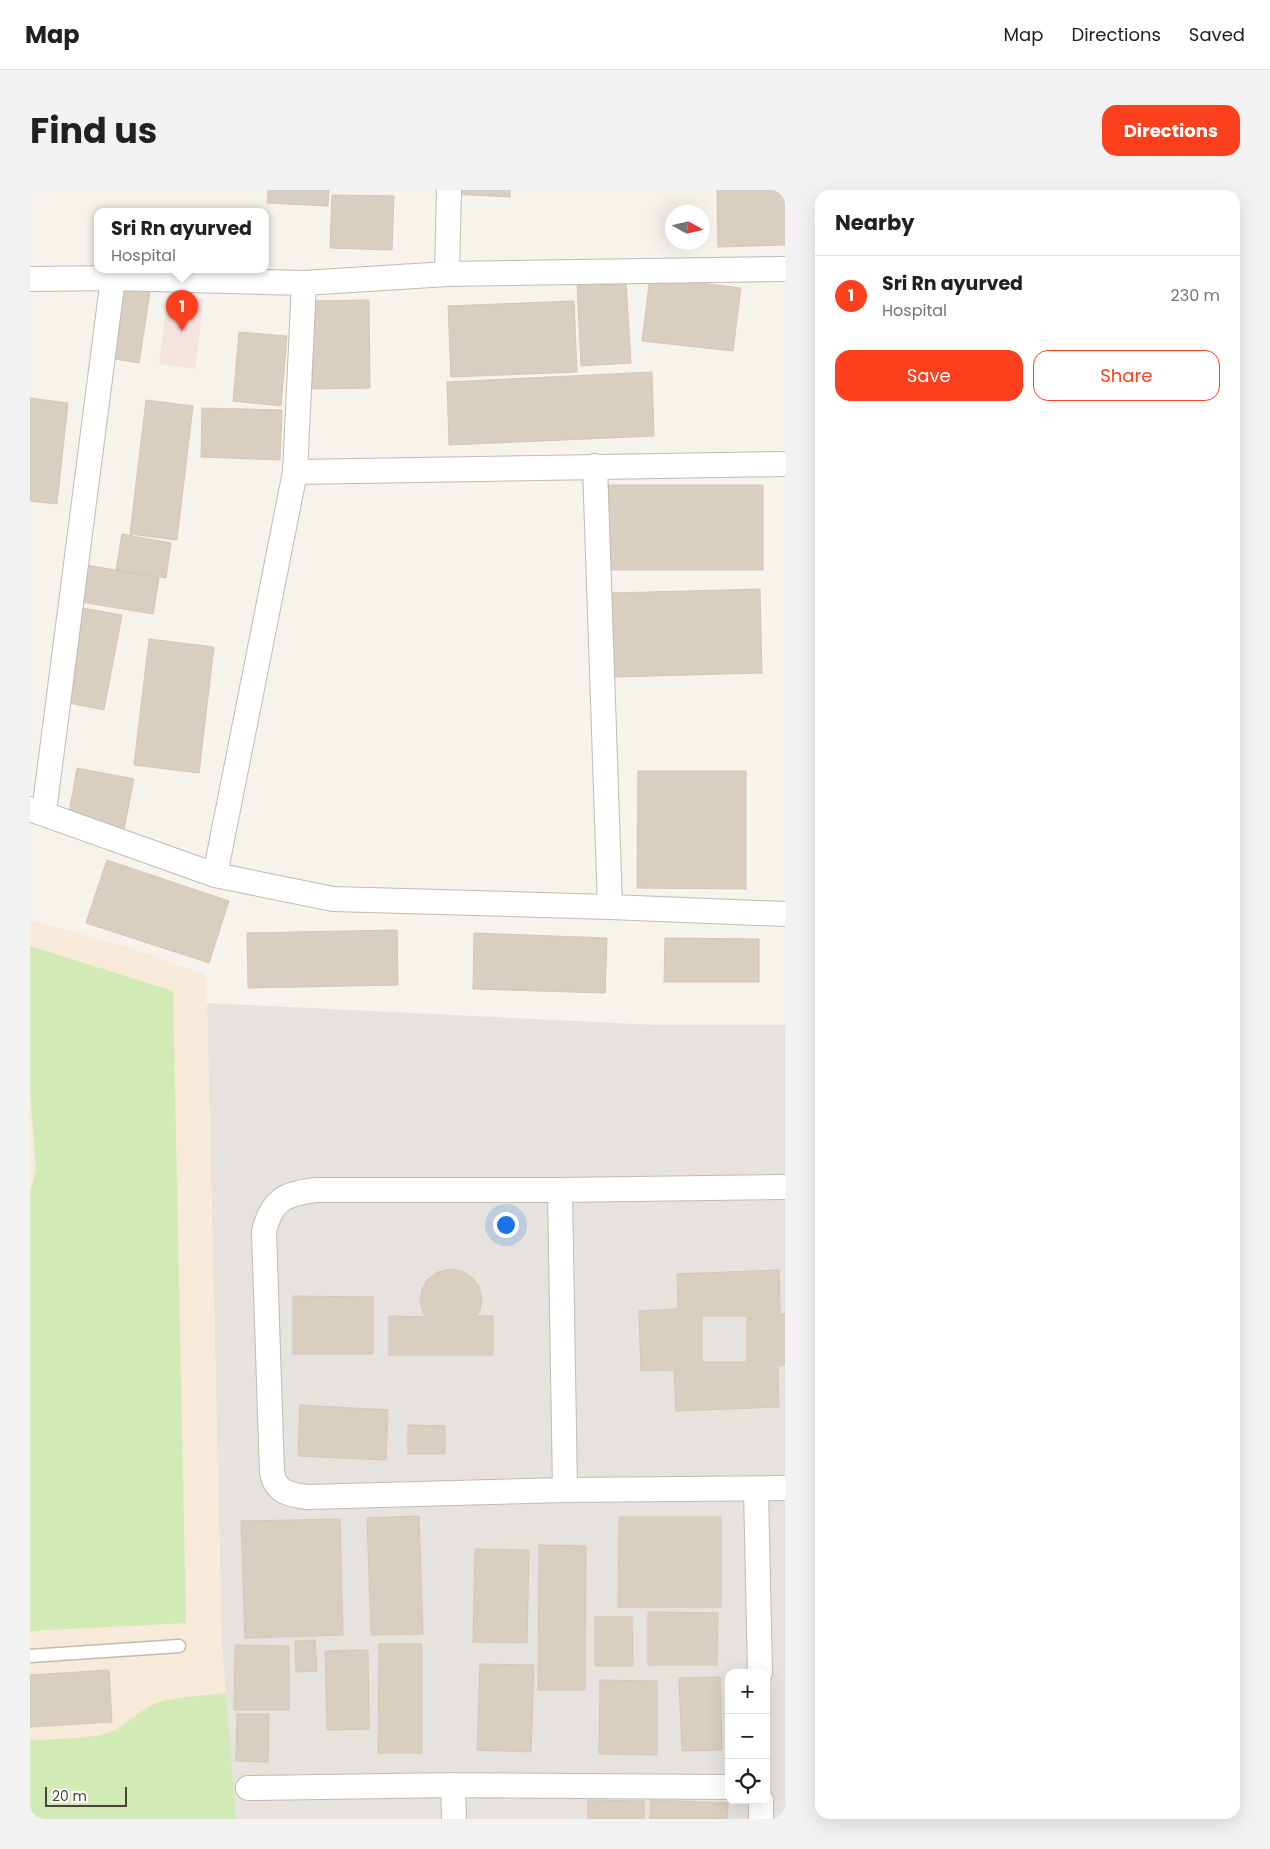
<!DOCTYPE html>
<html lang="en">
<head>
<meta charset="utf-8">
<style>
  :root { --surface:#fff; --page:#f2f2f2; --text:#202124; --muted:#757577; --line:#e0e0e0; --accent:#fc3f1d }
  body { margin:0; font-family:Poppins,sans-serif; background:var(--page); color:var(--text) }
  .controls { position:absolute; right:15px; bottom:15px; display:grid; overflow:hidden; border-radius:10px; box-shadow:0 5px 20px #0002 }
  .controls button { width:45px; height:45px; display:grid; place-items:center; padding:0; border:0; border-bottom:1px solid var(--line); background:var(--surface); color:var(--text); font:25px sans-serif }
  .compass { position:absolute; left:635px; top:15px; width:45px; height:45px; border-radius:50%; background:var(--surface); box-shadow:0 5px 20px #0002; rotate:98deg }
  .scale { position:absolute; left:15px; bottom:12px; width:82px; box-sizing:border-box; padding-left:5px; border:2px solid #4b4439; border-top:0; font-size:14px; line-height:18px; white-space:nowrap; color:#4b4439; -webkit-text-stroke:4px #fff; paint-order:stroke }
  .you { position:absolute; left:475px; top:1034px; width:18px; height:18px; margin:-12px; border:4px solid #fff; border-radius:50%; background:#1a73e8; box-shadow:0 0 0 8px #1a73e833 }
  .badge { display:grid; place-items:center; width:32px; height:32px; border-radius:50%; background:var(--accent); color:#fff; font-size:16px; font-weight:700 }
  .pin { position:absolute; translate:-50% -41px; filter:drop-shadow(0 1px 2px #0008) }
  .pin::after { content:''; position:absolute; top:26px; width:18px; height:15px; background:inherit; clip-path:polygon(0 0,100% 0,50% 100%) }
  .popup { position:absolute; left:64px; top:18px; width:175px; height:65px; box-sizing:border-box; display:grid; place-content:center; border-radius:10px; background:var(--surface); filter:drop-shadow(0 1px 4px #0005); font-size:16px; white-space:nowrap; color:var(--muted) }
  .popup b { font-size:19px; color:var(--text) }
  .popup::after { content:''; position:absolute; left:50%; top:100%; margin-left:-10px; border:10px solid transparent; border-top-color:var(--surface) }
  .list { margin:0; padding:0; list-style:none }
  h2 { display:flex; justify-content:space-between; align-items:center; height:65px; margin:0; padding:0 20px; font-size:21px }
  h2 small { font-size:16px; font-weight:400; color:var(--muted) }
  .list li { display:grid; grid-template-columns:32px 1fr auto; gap:15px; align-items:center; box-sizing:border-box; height:80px; padding:0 20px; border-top:1px solid var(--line) }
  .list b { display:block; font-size:19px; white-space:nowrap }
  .list p { margin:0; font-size:16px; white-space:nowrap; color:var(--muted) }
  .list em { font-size:16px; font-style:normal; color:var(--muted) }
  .actions { display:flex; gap:10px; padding:15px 20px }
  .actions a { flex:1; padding:11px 0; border:1px solid var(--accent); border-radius:15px; text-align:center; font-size:18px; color:var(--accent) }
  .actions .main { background:var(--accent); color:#fff }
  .icon { flex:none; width:28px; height:28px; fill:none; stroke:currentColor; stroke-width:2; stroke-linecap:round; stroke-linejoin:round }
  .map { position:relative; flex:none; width:755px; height:1629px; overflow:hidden; border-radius:15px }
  header { display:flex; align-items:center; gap:30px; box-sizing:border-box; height:70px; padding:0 25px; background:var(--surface); border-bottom:1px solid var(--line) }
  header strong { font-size:24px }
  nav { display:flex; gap:28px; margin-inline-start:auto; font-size:18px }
  .intro { display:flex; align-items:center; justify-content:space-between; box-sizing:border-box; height:120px; padding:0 30px }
  h1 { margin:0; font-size:35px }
  .button { padding:12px 22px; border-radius:15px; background:var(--accent); color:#fff; font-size:18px; font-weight:700 }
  main { display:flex; gap:30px; padding:0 30px }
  aside { flex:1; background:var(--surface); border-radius:15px; box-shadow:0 5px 20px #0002 }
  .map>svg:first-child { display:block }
  .commercial { fill:#f7ead8 }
  .industrial { fill:#e6e2dd; fill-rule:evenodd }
  .medical { fill:#f6e3e0 }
  .green { fill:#d2eab5 }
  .building { fill:#d8cfc1; stroke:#d3c7b4; fill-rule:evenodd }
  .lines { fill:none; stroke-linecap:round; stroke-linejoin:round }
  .lane-casing { stroke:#c2bbae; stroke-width:15 }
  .street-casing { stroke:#c2bbae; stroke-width:26 }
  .lane { stroke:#fff; stroke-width:12 }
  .street { stroke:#fff; stroke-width:24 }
</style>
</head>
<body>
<header>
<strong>Map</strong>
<nav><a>Map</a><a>Directions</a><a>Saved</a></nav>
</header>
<div class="intro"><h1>Find us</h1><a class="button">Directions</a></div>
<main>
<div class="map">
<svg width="755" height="1629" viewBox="0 0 755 1629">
  <rect width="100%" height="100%" fill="#f6f3ec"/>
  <path class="commercial" d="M0,730L98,757L176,785L192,1455L206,1629H0Z"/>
  <path class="industrial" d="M177,813L627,835H755V1629H206L192,1455ZM699,1483H736V1610H699Z"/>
  <path class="medical" d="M138,104L174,108L165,179L129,174Z"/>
  <path class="green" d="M0,756L143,801L156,1433L0,1441V1003L6,978L0,902Z
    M196,1503L206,1629H0V1549L8,1550C30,1548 65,1550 85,1540C101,1532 112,1517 130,1512C151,1506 175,1506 196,1503Z"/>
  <path class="building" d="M238,0H299L298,16L237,13Z
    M420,0H480V7L420,4Z
    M687,0H755V55L688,57Z
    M302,5L364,6L362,60L300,58Z
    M620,87L711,98L703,161L612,151Z
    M596,92L601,173L551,176L547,94Z
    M90,97L120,102L109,173L79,168Z
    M339,110L340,198L278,199L276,111Z
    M544,111L547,182L421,187L418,116Z
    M209,142L257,146L251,216L203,211Z
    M622,182L624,246L419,255L417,192Z
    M0,208L38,213L27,314L0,311Z
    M116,210L163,216L147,350L100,344Z
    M172,218L252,220L250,270L171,267Z
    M578,295H733V380H578Z
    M92,344L141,353L136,388L86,380Z
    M57,375L129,388L123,424L51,412Z
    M730,399L732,483L584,487L582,403Z
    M47,417L92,425L74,520L29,511Z
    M119,449L184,457L169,583L104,575Z
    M47,578L104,589L94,639L38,629Z
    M608,581H716V699L607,698Z
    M77,670L199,711L179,773L56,733Z
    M367,740L368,795L218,798L217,743Z
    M444,743L577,748L575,803L443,799Z
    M635,748L729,749V792H634Z
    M420,1079L431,1081L442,1087L449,1097L452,1109L450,1121L446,1126H463V1165H359V1126L396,1127L393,1123L390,1111L392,1099L398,1089L408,1082Z
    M749,1080L750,1124H755V1175L748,1176L749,1217L646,1221L644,1180L611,1181L609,1121L648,1119L647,1084ZM672,1126H717V1172H672Z
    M263,1106L343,1107V1164H263Z
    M270,1215L358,1220L356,1270L268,1266Z
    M378,1235L415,1236V1264H378Z
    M389,1326L393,1444L341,1445L337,1328Z
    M589,1327H691V1417H588Z
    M310,1329L313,1445L215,1448L211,1331Z
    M509,1355L556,1356L555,1500H508Z
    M445,1359L499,1360L497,1453L443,1452Z
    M618,1422L688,1423L687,1475H618Z
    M565,1427H602L603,1476H565Z
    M285,1450L287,1481L266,1482L265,1451Z
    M349,1454H392V1563H348Z
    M205,1455L259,1456V1520H204Z
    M338,1460L339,1539L297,1540L295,1461Z
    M450,1474L504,1475L501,1562L447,1560Z
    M79,1480L82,1532L0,1537V1485Z
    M690,1487L692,1560L652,1561L649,1488Z
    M570,1490L627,1491V1565L569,1564Z
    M207,1524H239L238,1572L206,1571Z
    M558,1610L614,1611V1629H558Z
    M621,1610L698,1613L697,1629H620Z"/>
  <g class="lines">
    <g class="lane-casing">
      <path id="lane" d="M0,1466L149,1456"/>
    </g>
    <g class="street-casing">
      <path id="street" d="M417,84L419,0
        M0,89L83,88L274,93L417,84L755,79
        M565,276L580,717
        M265,282L755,274
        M0,619L185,685L303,709L580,717L755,724
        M14,622L83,88
        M185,685L265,282L274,93
        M755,997L530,1000H285C254,1004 242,1010 234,1041L242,1283C246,1302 259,1305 278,1307L535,1300L755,1298
        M530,1000L535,1300
        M726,1299L730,1483
        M423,1595L424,1629
        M218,1598L423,1595L699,1597
        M731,1629V1610"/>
    </g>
    <use href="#lane" class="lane"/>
    <use href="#street" class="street"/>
  </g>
</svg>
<div class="controls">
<button>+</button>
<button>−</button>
<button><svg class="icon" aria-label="locate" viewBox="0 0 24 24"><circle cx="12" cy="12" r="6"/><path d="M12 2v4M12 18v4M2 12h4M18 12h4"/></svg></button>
</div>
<svg class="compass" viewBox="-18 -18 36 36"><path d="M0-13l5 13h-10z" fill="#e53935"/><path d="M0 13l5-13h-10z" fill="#757577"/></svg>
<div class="scale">20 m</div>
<div class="you"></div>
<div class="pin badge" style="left:152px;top:141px">1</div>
<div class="popup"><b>Sri Rn ayurved</b>Hospital</div>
</div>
<aside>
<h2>Nearby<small></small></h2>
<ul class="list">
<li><span class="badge">1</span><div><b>Sri Rn ayurved</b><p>Hospital</p></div><em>230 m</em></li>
</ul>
<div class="actions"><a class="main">Save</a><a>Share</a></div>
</aside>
</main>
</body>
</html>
